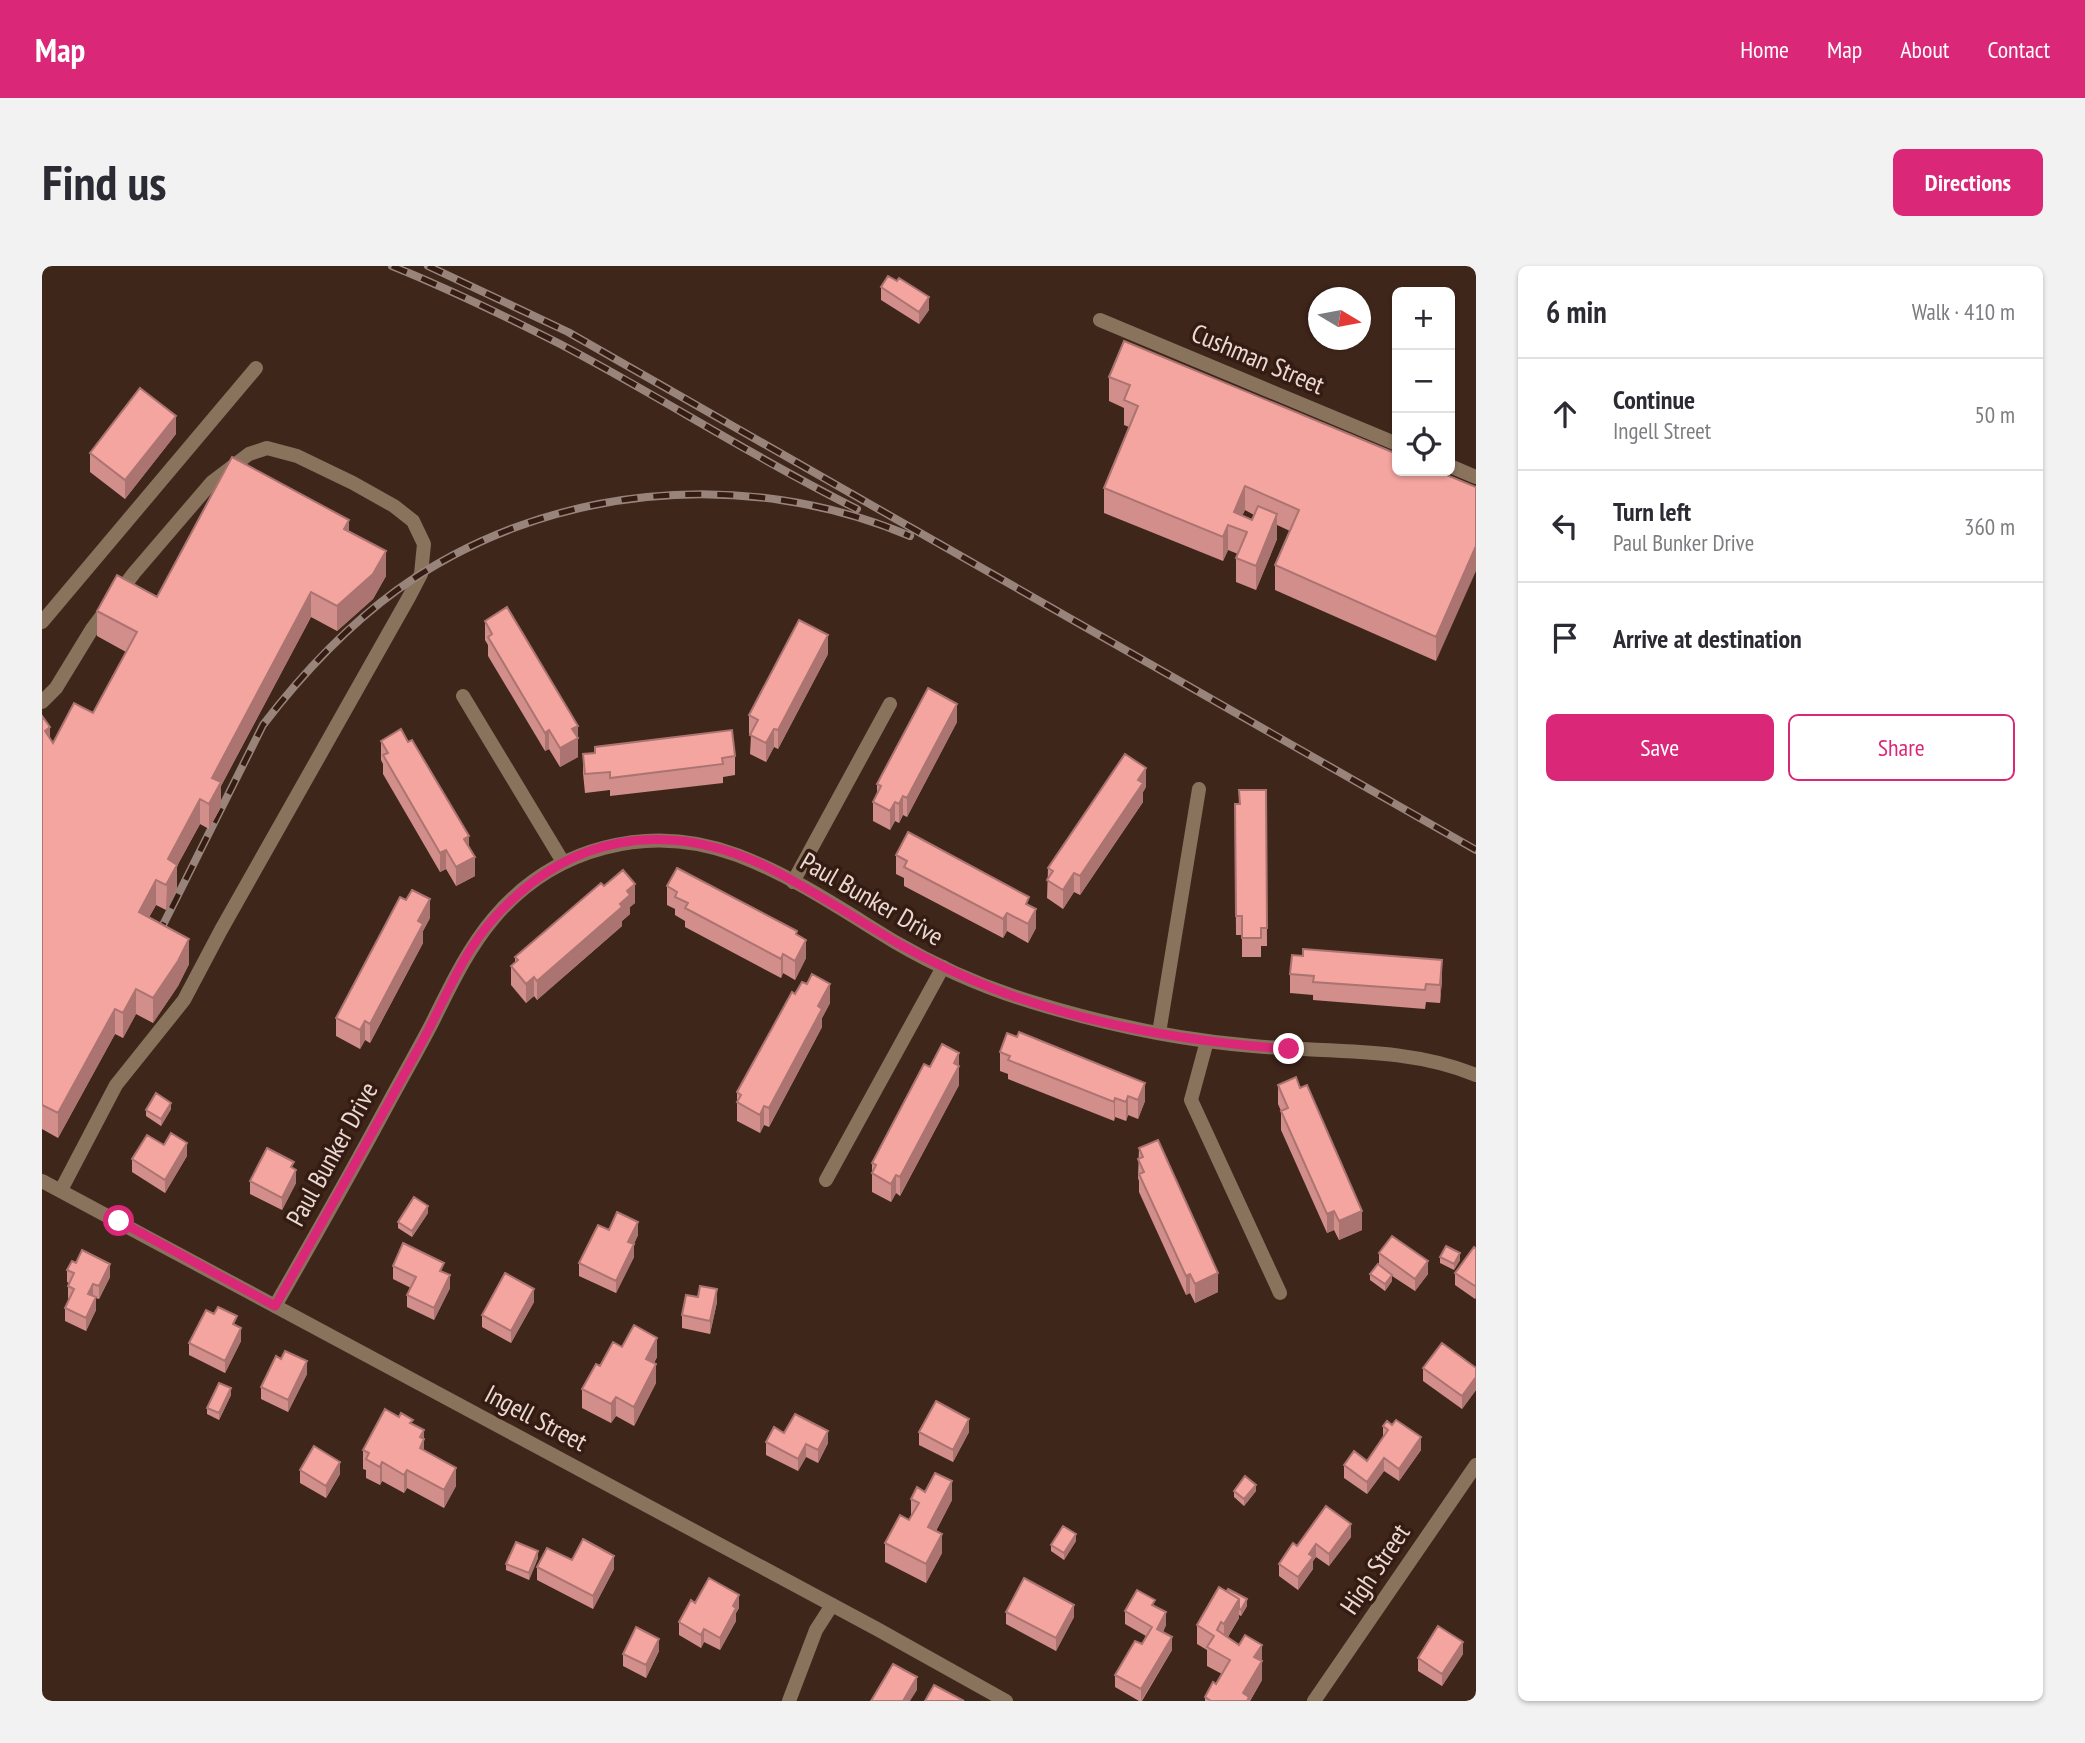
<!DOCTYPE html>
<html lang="en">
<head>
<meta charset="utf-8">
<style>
  :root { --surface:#fff; --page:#f2f2f3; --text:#2b2b33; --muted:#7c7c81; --line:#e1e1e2; --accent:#db2777 }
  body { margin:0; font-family:"PT Sans Narrow",sans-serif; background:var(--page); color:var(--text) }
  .controls { position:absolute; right:21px; top:21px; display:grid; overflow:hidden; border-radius:10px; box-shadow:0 2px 5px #0004 }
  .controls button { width:63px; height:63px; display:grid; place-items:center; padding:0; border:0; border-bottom:2px solid var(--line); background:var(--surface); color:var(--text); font:35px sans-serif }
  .compass { position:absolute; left:1266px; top:21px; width:63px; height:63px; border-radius:50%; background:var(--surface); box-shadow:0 2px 5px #0004; rotate:100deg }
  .stop { position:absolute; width:21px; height:21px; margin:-16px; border:5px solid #db2777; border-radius:50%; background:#fff }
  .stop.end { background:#db2777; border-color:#fff; box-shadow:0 2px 7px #0008 }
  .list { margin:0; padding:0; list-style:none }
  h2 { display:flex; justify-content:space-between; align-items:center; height:91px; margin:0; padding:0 28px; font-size:30px }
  h2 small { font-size:23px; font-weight:400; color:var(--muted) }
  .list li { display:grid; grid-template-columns:46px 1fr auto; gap:21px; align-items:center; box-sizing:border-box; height:112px; padding:0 28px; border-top:2px solid var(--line) }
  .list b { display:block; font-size:26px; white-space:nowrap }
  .list p { margin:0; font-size:23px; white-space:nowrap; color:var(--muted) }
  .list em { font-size:23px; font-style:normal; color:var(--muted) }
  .actions { display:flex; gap:14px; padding:21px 28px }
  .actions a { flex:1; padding:16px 0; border:2px solid var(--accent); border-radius:10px; text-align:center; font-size:24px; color:var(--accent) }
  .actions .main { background:var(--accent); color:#fff }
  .icon { flex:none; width:38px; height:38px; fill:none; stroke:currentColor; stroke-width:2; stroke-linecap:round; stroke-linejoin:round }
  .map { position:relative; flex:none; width:1434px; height:1435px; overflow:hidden; border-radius:10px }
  header { display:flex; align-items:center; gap:42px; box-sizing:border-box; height:98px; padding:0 35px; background:var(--accent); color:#fff }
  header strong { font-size:33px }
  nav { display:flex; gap:38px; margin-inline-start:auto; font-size:24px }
  .intro { display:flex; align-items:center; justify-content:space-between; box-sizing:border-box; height:168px; padding:0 42px }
  h1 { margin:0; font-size:49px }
  .button { padding:18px 32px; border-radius:10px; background:var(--accent); color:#fff; font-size:24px; font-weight:700 }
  main { display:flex; gap:42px; padding:0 42px }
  aside { flex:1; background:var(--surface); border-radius:10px; box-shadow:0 2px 5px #0004 }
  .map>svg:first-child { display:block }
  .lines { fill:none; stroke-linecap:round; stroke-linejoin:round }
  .service { stroke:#89735d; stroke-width:14 }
  .minor { stroke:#89735d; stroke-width:14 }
  .tertiary { stroke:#89735d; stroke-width:14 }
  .rail-casing { stroke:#99847b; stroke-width:8 }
  .rail { stroke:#341c12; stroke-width:5; stroke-dasharray:16; stroke-linecap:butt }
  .wall { fill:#d28e8a; fill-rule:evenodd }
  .shaded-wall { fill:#ab7470 }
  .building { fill:#f4a5a0; stroke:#ab7470; stroke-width:2 }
  .route { stroke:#db2777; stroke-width:9 }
  .labels { text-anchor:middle; stroke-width:7; stroke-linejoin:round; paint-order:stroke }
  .street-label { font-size:26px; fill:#ebdad3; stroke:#341c12 }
</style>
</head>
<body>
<header>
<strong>Map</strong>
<nav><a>Home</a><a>Map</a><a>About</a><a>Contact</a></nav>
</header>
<div class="intro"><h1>Find us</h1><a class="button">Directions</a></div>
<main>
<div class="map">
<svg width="1434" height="1435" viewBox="0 0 1434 1435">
  <rect width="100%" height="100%" fill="#3f261b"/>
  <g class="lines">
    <path class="service" d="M0,356L214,102
      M421,430L521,596
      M0,436L14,422L50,363L92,307L170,216L207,188L225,182L255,190L311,217L352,240L371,255L382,278L379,308L367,331L179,664L142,734L74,819L19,924
      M751,616L848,438
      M1117,767L1157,523
      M1165,775L1149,834L1238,1027
      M784,914L901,701
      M747,1435L774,1364L790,1339"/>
    <path class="minor" d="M1058,54L1355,178
      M1408,200L1434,211
      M233,1040C272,972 310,905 347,836C361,810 376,784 390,757C408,721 425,684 451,653C511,581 607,556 695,589C751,610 802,645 853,676C896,701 943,722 990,736C1062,758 1137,774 1211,780C1285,787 1364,780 1434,809"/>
    <path class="tertiary" d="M0,915L835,1363L964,1435
      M1272,1435L1434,1199"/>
    <g class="rail-casing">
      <path id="rail" d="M350,0C407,23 463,50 518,78C619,131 714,193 815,243
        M386,0L526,66L1434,584
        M115,671L221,459C260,408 303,362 355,324C503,218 702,200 868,270"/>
    </g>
    <use href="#rail" class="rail"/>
  </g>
  <path class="wall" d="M839,21L887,44L877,58L839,34Z
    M1067,111L1395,205L1394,395L1233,324V299L1248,265L1235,259V273L1214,324L1194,316V292L1196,288L1186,284L1181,295L1062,247V222L1087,161L1082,159V142L1067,135ZM1203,244L1212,249L1210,254L1200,249Z
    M134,168L83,233L48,206V187Z
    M307,265L344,310L331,333L295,365L269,351L179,520V541L167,563L158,558L135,600V623L124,644L114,639L107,651L147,698L136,720L111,757L94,748L81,772L73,768L16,872L0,863V450L8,473L11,477L51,447L84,386L55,370V345L115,331Z
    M443,355L536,479V491L518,501L507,483L503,485L446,390V379L443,374Z
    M786,388L736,483L732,481L724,496L708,488L709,469L707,468V449Z
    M915,456L865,551L861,549L857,557L853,555L848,564L831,555V536L835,529V518Z
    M339,475L427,580L433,610L414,620L404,603L398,606L341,508V498L339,494Z
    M553,481L693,490V509L681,511V517L568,530V524L543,527L541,507V488L553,487Z
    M1104,521L1101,526V536L1038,629L1032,626L1021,643L1005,632L1006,602Z
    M1224,524L1225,680H1219V691H1200V669H1194L1193,538H1197Z
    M854,589L994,662L986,677L965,665L961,672L862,620V612L854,608Z
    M562,620L593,637L588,641V648L580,655V660L495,734L492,730L484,737L469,719V700L473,697V691Z
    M625,620L755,669L764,692L753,714L741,707L739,712L643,661V655L633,649V643L625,639Z
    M388,652L381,665V677L328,777L323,774L318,783L294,770V752Z
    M1248,708L1400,713L1398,737L1384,736L1383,743L1271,734V729L1248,727Z
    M765,718L788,737L780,752V761L727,861L722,859L718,867L695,855V826L753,728Z
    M958,786L1103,835L1096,853L1086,849L1084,855L1073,851L1072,855L966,813V808L958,805Z
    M917,787V819L858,930L854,927L849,936L830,926V897L888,801Z
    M1236,819L1320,964L1297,974L1292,964L1285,967L1239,864V845L1236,838Z
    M129,843L119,860L104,850V844Z
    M122,879L145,890L123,927L90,906V893Z
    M1097,882L1176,1026L1153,1037L1148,1027L1144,1029L1097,926V915L1096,912Z
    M252,903L254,917L240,944L208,928V915Z
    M386,947L370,971L356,962V956Z
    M567,964L596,969L592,978V991L574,1027L537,1010V997Z
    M1434,983V1031L1433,1033L1413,1019V1007Z
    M1337,987L1386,1008L1373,1025L1350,1010V1015L1343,1025L1328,1014V1008L1337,999Z
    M1398,991L1418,994L1412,1004L1398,997Z
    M351,1000L408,1022L392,1054L365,1041V1029L369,1022L351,1013Z
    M25,1004L68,1011L57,1033L54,1032V1044L44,1065L23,1055V1042L27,1033L26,1032V1020L27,1017L25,1016Z
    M656,1031L675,1036L668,1068L640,1062V1049Z
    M492,1036L469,1077L440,1061V1049Z
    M195,1060L199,1075L183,1107L147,1089V1077Z
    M580,1081L615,1091L612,1097L614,1117L592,1160L574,1150L569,1157L540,1142V1123L558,1100Z
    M239,1093L265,1108L246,1146L219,1133V1121Z
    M1381,1102H1434V1124L1420,1143L1381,1115Z
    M189,1129L177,1154L165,1148V1142Z
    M371,1158L382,1164V1184L414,1220L402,1242L365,1222L362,1227L340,1215L338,1219L324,1212V1204L321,1203V1184Z
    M1341,1160L1379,1184L1357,1215L1342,1205L1325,1228L1302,1212V1199L1325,1195L1341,1172Z
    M877,1166H927L911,1196L877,1179Z
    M742,1167L786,1177L776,1197L764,1191L756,1205L724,1189V1176Z
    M258,1204L298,1208L284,1232L258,1217Z
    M1192,1225H1214L1202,1240L1192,1231Z
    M883,1226L910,1234L894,1265L900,1287L884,1317L843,1296V1277L867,1254L869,1251V1233Z
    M1309,1271L1287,1300L1274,1291L1271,1295V1303L1256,1324L1237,1310V1298L1255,1280Z
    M1034,1275L1022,1294L1009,1285V1279Z
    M496,1292L487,1314L464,1304V1298Z
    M530,1294L572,1303L551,1343L495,1314V1301Z
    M653,1337L697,1342L694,1347V1355L678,1384L662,1376L659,1382L637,1369V1356Z
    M1113,1340L1124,1359L1121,1366L1130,1384L1100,1435H1097L1073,1421V1409L1100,1378L1104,1370L1083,1358V1345Z
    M1205,1340L1199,1350L1197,1349V1352L1186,1371L1197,1379H1220V1414L1208,1435H1163V1431L1174,1418L1180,1408L1165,1400V1384L1155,1378V1359Z
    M964,1346L1032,1351L1014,1385L964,1358Z
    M617,1385L604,1412L581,1400V1388Z
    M1421,1388L1400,1420L1376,1405V1392Z"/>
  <path class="shaded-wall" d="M887,31V44L877,58V46Z
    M134,150V168L83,233V214Z
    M1203,220V244L1195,262L1192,246Z
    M1235,248V273L1214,324V300Z
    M307,254V279L302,263Z
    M1186,259V284L1181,295V271Z
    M1434,280V305L1394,395V371Z
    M344,285V310L331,333L295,365V340Z
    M269,326V351L179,520V541L167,563V538L170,512Z
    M786,369V388L736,483V464Z
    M915,438V456L865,551V532Z
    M536,460V491L518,501V482L530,463Z
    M8,461V486L3,465Z
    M732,463V481L724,496V477Z
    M507,464V483L503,485V467Z
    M1104,502V521L1101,526V536L1038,629V610Z
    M861,530V549L857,557V538Z
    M158,533V558L135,600V623L124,644L126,593Z
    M853,536V555L848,564V545Z
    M427,570V589L422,573Z
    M404,584V603L398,606V587Z
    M433,591V610L414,620V601Z
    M1032,607V626L1021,643V624Z
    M114,614V639L97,670V646Z
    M593,618V637L588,641V648L580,655V660L495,734V715L578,638L585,625Z
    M388,633V652L381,665V677L328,777V758L376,655Z
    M994,643V662L986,677V658Z
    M965,647V665L961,672V653Z
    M147,673V698L136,720L111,757V732Z
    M764,674V692L753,714V695Z
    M741,688V707L739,712V693Z
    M1400,694V713L1398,737V719Z
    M492,711V730L484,737V718Z
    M788,718V737L780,752V761L727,861V842L776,740Z
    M94,723V748L81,772V747Z
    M73,743V768L16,872V847Z
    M323,755V774L318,783V764Z
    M917,787V819L858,930V911Z
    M1103,817V835L1096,853V834Z
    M1086,830V849L1084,855V836Z
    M1073,832V851L1072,855V836Z
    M129,837V843L119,860V853Z
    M722,840V859L718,867V849Z
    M145,877V890L123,927V914Z
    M254,904V917L240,944V932Z
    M854,909V927L849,936V918Z
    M386,940V947L370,971V965Z
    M1292,945V964L1285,967V948Z
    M1320,945V964L1297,974V955Z
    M596,956V969L586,989V976Z
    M592,978V991L574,1027V1015Z
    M1418,987V994L1412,1004V998Z
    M1386,995V1008L1373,1025V1013Z
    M68,998V1011L57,1033V1020Z
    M1176,1007V1026L1153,1037V1018Z
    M1148,1008V1027L1144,1029V1010Z
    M408,1009V1022L392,1054V1042Z
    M1350,1009V1015L1343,1025V1018Z
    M51,1018V1030L46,1028Z
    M1434,1019V1031L1433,1033V1020Z
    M492,1023V1036L469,1077V1065Z
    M675,1023V1036L668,1068V1055Z
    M54,1031V1044L44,1065V1052Z
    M199,1062V1075L183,1107V1095Z
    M615,1072V1091L604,1112V1093Z
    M265,1095V1108L246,1146V1134Z
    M614,1098V1117L592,1160V1141Z
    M1434,1111V1124L1420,1143V1130Z
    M189,1122V1129L177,1154V1147Z
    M574,1131V1150L569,1157V1138Z
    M927,1153V1166L911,1196V1184Z
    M382,1164V1192L378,1201V1171Z
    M786,1165V1177L776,1197V1184Z
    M1379,1171V1184L1357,1215V1203Z
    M764,1178V1191L756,1205V1193Z
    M1342,1192V1205L1325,1228V1216Z
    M298,1196V1208L284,1232V1220Z
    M340,1196V1215L338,1219V1201Z
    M414,1202V1220L402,1242V1224Z
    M365,1204V1222L362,1227V1209Z
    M910,1215V1234L886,1280V1261Z
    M1214,1219V1225L1202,1240V1233Z
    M1309,1258V1271L1287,1300V1288Z
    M900,1268V1287L884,1317V1298Z
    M1034,1268V1275L1022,1294V1287Z
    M1274,1278V1291L1271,1295V1303L1256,1324V1311L1267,1288Z
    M496,1285V1292L487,1314V1307Z
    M572,1290V1303L551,1343V1330Z
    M697,1329V1342L694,1347V1355L678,1384V1372L691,1340Z
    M1197,1333V1352L1182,1377V1358Z
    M1205,1333V1340L1199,1350V1344Z
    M1032,1339V1351L1014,1385V1372Z
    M1124,1346V1359L1115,1376V1363Z
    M662,1363V1376L659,1382V1369Z
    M1130,1371V1384L1099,1435V1423Z
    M617,1373V1385L604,1412V1399Z
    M1421,1376V1388L1400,1420V1408Z
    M1220,1379V1414L1208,1435H1201V1427L1212,1391Z
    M875,1411V1424L868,1435H861Z"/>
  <path class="building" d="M846,10L855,15L857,12L887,31L877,46L839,21Z
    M1082,75L1355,188V205H1395L1434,221V280L1394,371L1233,299L1257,244L1203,220L1192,246L1210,254L1216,240L1235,248L1214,300L1194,292L1205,266L1186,259L1181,271L1062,222L1096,140L1082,134L1088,119L1067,111Z
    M98,122L134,150L83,214L48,187Z
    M190,191L307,254L302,263L344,285L331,308L295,340L269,326L170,512L179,516L167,538L158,533L126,593L135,599L124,619L114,614L97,646L147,673L136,695L111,732L94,723L81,747L73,743L16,847L0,839V450L8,461L3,465L11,477L32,437L51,447L95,366L55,345L75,309L115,331Z
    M465,341L536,460L530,463L536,472L518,482L507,464L503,467L446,371L450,368L443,355Z
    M757,354L786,369L736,464L732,463L724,477L708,469L716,454L707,449Z
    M886,422L915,438L865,532L861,530L857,538L853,536L848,545L831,536L839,520L835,518Z
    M359,463L366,476L370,474L427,570L422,573L433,591L414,601L404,584L398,587L341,489L346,487L339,475Z
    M690,464L693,490L680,492L681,498L568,512V506L543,508L541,488L553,487V481Z
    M1083,488L1104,502L1096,514L1101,517L1038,610L1032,607L1021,624L1005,614L1011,605L1006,602Z
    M1197,524H1224L1225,662H1219V672H1200V650H1194L1193,538H1198Z
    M866,566L987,631L984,638L994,643L986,658L965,647L961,653L862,601L865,595L854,589Z
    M635,602L755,665L754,668L764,674L753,695L741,688L739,693L643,642L646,637L633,631L635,626L625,620Z
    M581,604L593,618L585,625L588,629L578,638L580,641L495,715L492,711L484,718L469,700L476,694L473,691L559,617L562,620Z
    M370,624L388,633L376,655L381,658L328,758L323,755L318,764L294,752L358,631L364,634Z
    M1261,683L1400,694L1398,719L1384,718L1383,724L1271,716L1272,710L1248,708L1250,689L1261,690Z
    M770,708L788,718L776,740L780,743L727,842L722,840L718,849L695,836L699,829L695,826L750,726L753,728L760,716L765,718Z
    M977,766L1103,817L1096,834L1086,830L1084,836L1073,832L1072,836L966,794L968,790L958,786L965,767L975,771Z
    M900,778L917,787L912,797L917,800L858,911L854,909L849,918L830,907L834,899L830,897L882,798L888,801Z
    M1254,811L1258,822L1265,819L1320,945L1297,955L1292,945L1285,948L1239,845L1246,842L1236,819Z
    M114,827L129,837L119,853L104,844Z
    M129,867L145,877L123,914L90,893L105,869L122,879Z
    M1116,874L1176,1007L1153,1018L1148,1008L1144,1010L1097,908L1102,906L1096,893L1101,891L1097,882Z
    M225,882L252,896L249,901L254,904L240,932L208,915Z
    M372,931L386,940L370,965L356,956Z
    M575,946L596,956L586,976L592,978L574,1015L537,997L556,959L567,964Z
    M1350,970L1386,995L1373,1013L1337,987Z
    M361,977L402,997L398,1005L408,1009L392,1042L365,1029L374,1011L351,1000Z
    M1404,980L1418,987L1412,998L1398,991Z
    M1432,981L1434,983V1019L1433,1020L1413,1007Z
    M40,984L68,998L57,1020L51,1018L46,1028L54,1031L44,1052L23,1042L32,1023L26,1020L32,1007L25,1004L30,995L34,997Z
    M1336,998L1350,1009L1343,1018L1328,1008Z
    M463,1007L492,1023L469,1065L440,1049Z
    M658,1020L675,1023L668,1055L640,1049L644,1029L656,1031Z
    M176,1041L195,1050L191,1058L199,1062L183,1095L147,1077L164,1044L172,1048Z
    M592,1059L615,1072L604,1093L614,1098L592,1141L574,1131L569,1138L540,1123L554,1098L558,1100L571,1076L580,1081Z
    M1400,1077L1434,1102V1111L1420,1130L1381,1102Z
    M243,1085L265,1095L246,1134L219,1121L234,1090L239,1093Z
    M177,1117L189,1122L177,1147L165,1142Z
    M894,1135L927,1153L911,1184L877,1166Z
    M343,1143L357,1151L359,1147L371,1154L368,1157L382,1164L378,1171L382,1173L378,1182L414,1202L402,1224L365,1204L362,1209L340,1196L338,1201L324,1193L327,1187L321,1184Z
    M753,1148L786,1165L776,1184L764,1178L756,1193L724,1176L732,1161L742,1167Z
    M1354,1154L1379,1171L1357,1203L1342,1192L1325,1216L1302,1199L1312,1185L1325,1195L1346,1164L1341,1160L1345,1155L1350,1159Z
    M272,1180L298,1196L284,1220L258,1204Z
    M893,1207L910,1215L886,1261L900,1268L884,1298L843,1277L858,1249L867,1254L877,1237L869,1233L875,1221L883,1226Z
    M1203,1210L1214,1219L1202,1233L1192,1225Z
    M1284,1240L1309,1258L1287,1288L1274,1278L1267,1288L1271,1291L1256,1311L1237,1298L1251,1277L1255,1280Z
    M1021,1260L1034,1268L1022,1287L1009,1279Z
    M541,1273L572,1290L551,1330L495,1301L505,1282L530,1294Z
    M474,1276L496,1285L487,1307L464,1298Z
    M667,1312L697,1329L691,1340L694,1342L678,1372L662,1363L659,1369L637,1356L649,1334L653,1337Z
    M982,1312L1032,1339L1014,1372L964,1346Z
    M1177,1321L1197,1333L1182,1358L1179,1356L1175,1364L1197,1379L1203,1369L1220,1379L1212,1391L1220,1395L1201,1427L1207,1431L1205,1435H1169L1163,1431L1171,1416L1174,1418L1188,1394L1165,1381L1172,1370L1155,1359Z
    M1186,1323L1205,1333L1199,1344L1197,1343V1333L1185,1325Z
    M1095,1324L1113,1334L1110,1339L1124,1346L1115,1363L1130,1371L1099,1423L1073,1409L1093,1375L1100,1378L1110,1361L1083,1345Z
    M1396,1360L1421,1376L1400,1408L1376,1392Z
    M594,1361L617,1373L604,1399L581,1388Z
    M851,1398L875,1411L861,1435H829Z
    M892,1419L922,1435H883Z"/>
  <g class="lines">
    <path class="route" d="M77,955L233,1040C283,952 332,864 380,776C403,734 420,687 453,651C527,569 621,553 721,599C768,622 812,652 857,678C888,695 919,710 952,723C1046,759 1148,776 1247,783"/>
  </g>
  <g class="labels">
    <g class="street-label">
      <text transform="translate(1216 93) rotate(23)" y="9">Cushman Street</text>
      <text transform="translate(830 633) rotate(30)" y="9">Paul Bunker Drive</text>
      <text transform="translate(290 888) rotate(-61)" y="9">Paul Bunker Drive</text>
      <text transform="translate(494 1152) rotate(28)" y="9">Ingell Street</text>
      <text transform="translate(1333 1303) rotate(-56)" y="9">High Street</text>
    </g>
  </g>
</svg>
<div class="controls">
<button>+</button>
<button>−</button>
<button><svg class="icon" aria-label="locate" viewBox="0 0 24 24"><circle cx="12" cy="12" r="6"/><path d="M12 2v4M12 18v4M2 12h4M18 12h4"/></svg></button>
</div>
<svg class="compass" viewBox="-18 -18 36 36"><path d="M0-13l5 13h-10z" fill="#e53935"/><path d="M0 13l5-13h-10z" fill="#7c7c81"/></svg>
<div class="stop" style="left:77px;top:955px"></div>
<div class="stop end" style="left:1247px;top:783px"></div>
</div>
<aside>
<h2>6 min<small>Walk · 410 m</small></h2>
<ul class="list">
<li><svg class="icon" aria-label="ahead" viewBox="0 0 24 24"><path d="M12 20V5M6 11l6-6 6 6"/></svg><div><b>Continue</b><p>Ingell Street</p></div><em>50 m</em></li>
<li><svg class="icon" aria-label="left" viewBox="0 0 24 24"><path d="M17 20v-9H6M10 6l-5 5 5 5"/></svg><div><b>Turn left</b><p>Paul Bunker Drive</p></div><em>360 m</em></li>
<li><svg class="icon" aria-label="arrive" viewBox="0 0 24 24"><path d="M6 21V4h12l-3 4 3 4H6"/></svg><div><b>Arrive at destination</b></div></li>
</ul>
<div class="actions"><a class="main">Save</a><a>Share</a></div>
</aside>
</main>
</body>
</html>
